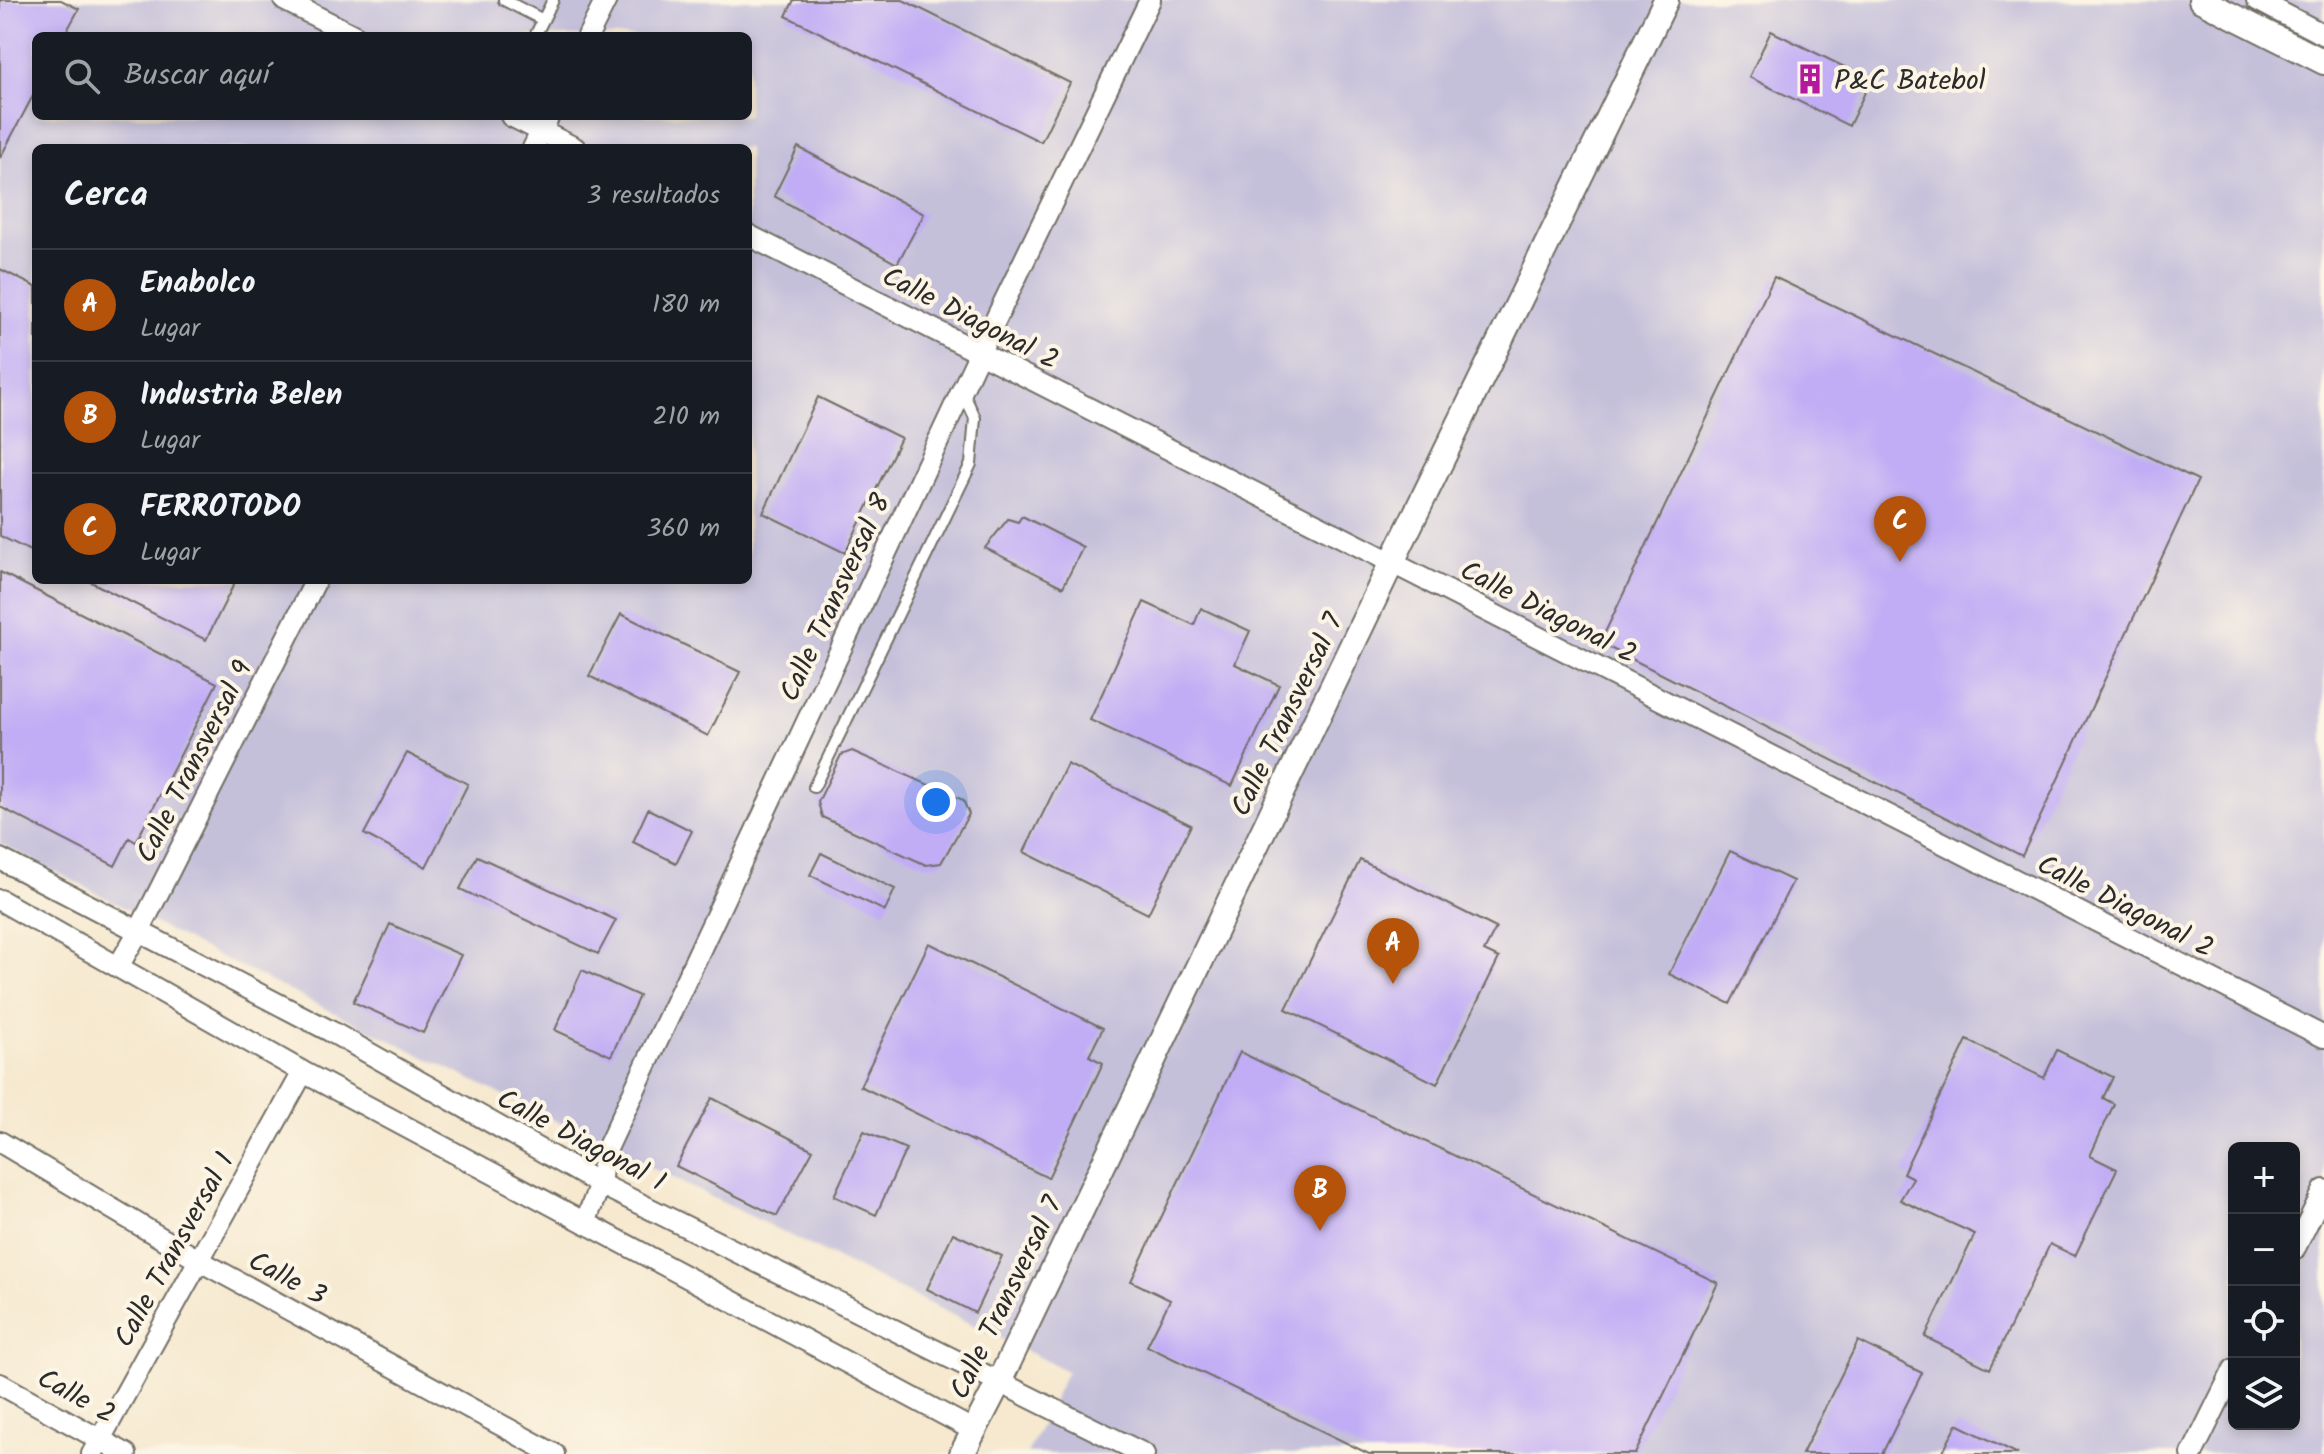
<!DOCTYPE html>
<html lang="es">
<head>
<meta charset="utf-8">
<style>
  :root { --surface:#171b24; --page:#20242c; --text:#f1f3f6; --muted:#9ea1a6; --line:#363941; --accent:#b45309 }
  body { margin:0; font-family:Kalam,sans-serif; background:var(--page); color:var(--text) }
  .controls { position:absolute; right:24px; bottom:24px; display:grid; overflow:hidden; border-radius:12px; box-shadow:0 4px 12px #0003 }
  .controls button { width:72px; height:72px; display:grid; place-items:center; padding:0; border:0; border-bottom:2px solid var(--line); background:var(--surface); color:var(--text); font:40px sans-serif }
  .you { position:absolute; left:936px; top:802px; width:28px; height:28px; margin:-20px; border:6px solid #fff; border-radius:50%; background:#1a73e8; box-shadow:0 0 0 12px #1a73e833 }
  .badge { display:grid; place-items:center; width:52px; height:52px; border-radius:50%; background:var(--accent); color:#fff; font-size:26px; font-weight:700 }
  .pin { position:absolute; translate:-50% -66px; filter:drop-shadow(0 2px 4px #0008) }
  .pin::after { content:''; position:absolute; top:42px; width:28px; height:24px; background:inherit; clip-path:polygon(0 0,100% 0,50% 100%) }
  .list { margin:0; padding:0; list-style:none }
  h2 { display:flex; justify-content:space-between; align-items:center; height:104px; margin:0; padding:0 32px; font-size:34px }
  h2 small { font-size:26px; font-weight:400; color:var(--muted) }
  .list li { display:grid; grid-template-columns:52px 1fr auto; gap:24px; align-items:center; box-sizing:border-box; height:112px; padding:0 32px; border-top:2px solid var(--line) }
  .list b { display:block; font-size:30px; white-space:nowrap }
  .list p { margin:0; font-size:26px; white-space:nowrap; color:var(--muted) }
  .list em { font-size:26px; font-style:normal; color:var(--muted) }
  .icon { flex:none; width:44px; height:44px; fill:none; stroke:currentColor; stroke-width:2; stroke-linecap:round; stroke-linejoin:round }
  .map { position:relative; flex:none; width:2324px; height:1454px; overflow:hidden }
  .search { position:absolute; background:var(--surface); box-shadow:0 4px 12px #0003; left:32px; top:32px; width:720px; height:88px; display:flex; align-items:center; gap:20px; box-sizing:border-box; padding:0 28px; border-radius:12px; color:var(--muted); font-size:30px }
  .panel { position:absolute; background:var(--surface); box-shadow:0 4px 12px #0003; left:32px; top:144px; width:720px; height:440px; border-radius:12px }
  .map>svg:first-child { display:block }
  .industrial { fill:#c5c0da; fill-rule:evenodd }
  .building { fill:#c1adf5 }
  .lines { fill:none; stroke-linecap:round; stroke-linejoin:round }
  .service-casing { stroke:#726e65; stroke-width:14 }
  .minor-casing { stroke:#726e65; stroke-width:24 }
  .tertiary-casing { stroke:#726e65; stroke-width:28 }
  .service { stroke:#fff; stroke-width:10 }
  .minor { stroke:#fff; stroke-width:20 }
  .tertiary { stroke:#fff; stroke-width:24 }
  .labels { text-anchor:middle; stroke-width:8; stroke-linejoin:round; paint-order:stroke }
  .poi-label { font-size:28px; fill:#2b2b2b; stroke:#fcf5e5; text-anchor:start }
  .street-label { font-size:28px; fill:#2b2b2b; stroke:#fcf5e5 }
</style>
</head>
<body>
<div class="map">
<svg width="2324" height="1454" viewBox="0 0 2324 1454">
  <rect width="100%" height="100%" fill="#fcf5e5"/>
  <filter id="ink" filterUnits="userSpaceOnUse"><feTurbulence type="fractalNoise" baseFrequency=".0125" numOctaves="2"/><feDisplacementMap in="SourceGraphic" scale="16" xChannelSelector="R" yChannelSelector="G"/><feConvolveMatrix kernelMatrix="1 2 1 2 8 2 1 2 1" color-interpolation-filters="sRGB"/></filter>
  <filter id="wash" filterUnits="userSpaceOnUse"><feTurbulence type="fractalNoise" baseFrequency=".006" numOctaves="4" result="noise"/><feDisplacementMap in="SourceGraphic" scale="32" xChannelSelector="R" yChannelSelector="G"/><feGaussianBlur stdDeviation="1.8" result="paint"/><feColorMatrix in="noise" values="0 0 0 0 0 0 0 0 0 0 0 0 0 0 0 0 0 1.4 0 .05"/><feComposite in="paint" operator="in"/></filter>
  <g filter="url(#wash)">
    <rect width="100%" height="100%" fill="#f6e9d0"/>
    <path class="industrial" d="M0,0H2324V1454H1027L1067,1371L204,949L0,843ZM36,36H748V116H36ZM36,148H748V580H36ZM2234,1148H2294V1424H2234Z"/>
    <g id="blocks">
      <path class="building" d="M0,0H61L79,9L64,36H36V90L0,158Z
        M794,0H903L1070,83L1041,142L786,16Z
        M1771,31L1871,80L1849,126L1749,77Z
        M798,147L924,214L897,264L774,196Z
        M0,269L36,287V554L0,536Z
        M1774,277L2198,480L2022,856L1600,643Z
        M818,397L901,438L845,553L763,513Z
        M1022,516L1083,547L1063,587L985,548L1008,519L1018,522Z
        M0,572L217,683L136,842L129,838L115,866L0,807Z
        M87,580H236L206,640Z
        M1144,602L1194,625L1201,608L1250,631L1235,664L1279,685L1232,786L1090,720Z
        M621,614L740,672L708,736L589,676Z
        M852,751L963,800L969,814L941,863L926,865L822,817L818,802L841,755Z
        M407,753L468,784L426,867L364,834Z
        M1067,764L1191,825L1148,914L1024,852Z
        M648,809L692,831L676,863L633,842Z
        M1730,851L1793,881L1730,1004L1669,974Z
        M821,853L895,889L885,911L810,875Z
        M477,856L616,920L598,954L460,889Z
        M1360,860L1496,928L1484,951L1499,958L1437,1084L1286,1009Z
        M390,924L461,955L423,1033L353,1002Z
        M929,943L1103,1028L1089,1056L1103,1063L1048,1178L860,1086Z
        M582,970L639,996L611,1056L555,1030Z
        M1967,1040L2044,1078L2057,1050L2113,1077L2103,1098L2114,1104L2090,1156L2117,1169L2075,1256L2050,1244L1990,1369L1925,1337L1975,1234L1900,1200L1913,1178L1903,1173Z
        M1240,1052L1718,1283L1635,1454H1369L1147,1346L1170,1300L1131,1281Z
        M712,1098L813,1150L777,1216L676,1166Z
        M864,1131L906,1149L876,1215L834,1196Z
        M953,1233L1002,1256L975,1313L927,1289Z
        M1858,1341L1922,1373L1882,1454H1802Z
        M1957,1424L2018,1454H1942Z"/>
    </g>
  </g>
  <g filter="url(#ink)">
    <use href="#blocks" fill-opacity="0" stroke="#726e65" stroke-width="2"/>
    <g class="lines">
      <g class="service-casing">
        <path id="service" d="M504,0L543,20
          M535,36L553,0
          M814,787L971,464L975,418L963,392"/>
      </g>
      <g class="minor-casing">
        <path id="minor" d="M284,0L355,36
          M2257,0L2324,35
          M588,36L606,0
          M511,116L575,148
          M533,148L549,116
          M748,235L2324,1037
          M0,859L330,1031L600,1184L1144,1454
          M0,900L303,1072L973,1430
          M119,965L139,931L316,580
          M0,1142L200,1261L554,1454
          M585,1223L600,1184L604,1155L980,352L1150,0
          M2294,1250L2324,1190
          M0,1384L126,1454
          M92,1454L303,1072
          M2192,1454L2234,1369"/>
      </g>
      <g class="tertiary-casing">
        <path id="tertiary" d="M2201,0L2324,62
          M962,1454L999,1382L1392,562L1666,0"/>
      </g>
      <use href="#service" class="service"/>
      <use href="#minor" class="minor"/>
      <use href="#tertiary" class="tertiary"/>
    </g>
  </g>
  <defs>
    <g id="building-bare" transform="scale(2.4)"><path d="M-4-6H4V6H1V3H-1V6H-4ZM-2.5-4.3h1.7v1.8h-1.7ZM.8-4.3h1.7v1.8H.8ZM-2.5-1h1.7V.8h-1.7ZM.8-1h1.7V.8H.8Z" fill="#b5179e" stroke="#fcf5e5" stroke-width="2.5" paint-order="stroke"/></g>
  </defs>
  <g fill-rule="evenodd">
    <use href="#building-bare" x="1810" y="79"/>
  </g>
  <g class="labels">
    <g class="poi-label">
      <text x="1834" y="89">P&amp;C Batebol</text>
    </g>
    <g class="street-label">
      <text transform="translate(971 317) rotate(27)" y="10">Calle Diagonal 2</text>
      <text transform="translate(834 597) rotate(-65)" y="10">Calle Transversal 8</text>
      <text transform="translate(1549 611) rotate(27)" y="10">Calle Diagonal 2</text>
      <text transform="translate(1286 714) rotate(-64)" y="10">Calle Transversal 7</text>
      <text transform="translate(193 761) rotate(-63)" y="10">Calle Transversal 9</text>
      <text transform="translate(2126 905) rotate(27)" y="10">Calle Diagonal 2</text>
      <text transform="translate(582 1139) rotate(28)" y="10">Calle Diagonal 1</text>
      <text transform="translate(173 1249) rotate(-61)" y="10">Calle Transversal 1</text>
      <text transform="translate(288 1277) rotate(28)" y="10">Calle 3</text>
      <text transform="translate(1005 1297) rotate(-64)" y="10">Calle Transversal 7</text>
      <text transform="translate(77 1395) rotate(29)" y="10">Calle 2</text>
    </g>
  </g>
</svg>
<div class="controls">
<button>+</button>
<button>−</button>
<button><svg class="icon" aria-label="locate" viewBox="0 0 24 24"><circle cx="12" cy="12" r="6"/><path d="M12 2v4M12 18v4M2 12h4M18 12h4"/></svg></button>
<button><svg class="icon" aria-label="layers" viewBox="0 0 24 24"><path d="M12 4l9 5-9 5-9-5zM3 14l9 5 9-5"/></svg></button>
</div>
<div class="you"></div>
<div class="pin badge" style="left:1393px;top:984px">A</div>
<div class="pin badge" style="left:1320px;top:1231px">B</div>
<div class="pin badge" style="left:1900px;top:562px">C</div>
<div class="search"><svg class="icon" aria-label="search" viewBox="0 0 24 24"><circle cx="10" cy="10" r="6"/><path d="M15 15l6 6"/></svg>Buscar aquí</div>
<section class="panel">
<h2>Cerca<small>3 resultados</small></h2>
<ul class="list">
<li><span class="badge">A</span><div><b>Enabolco</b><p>Lugar</p></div><em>180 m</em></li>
<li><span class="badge">B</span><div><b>Industria Belen</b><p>Lugar</p></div><em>210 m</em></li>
<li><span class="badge">C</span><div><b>FERROTODO</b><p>Lugar</p></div><em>360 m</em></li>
</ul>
</section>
</div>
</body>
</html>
